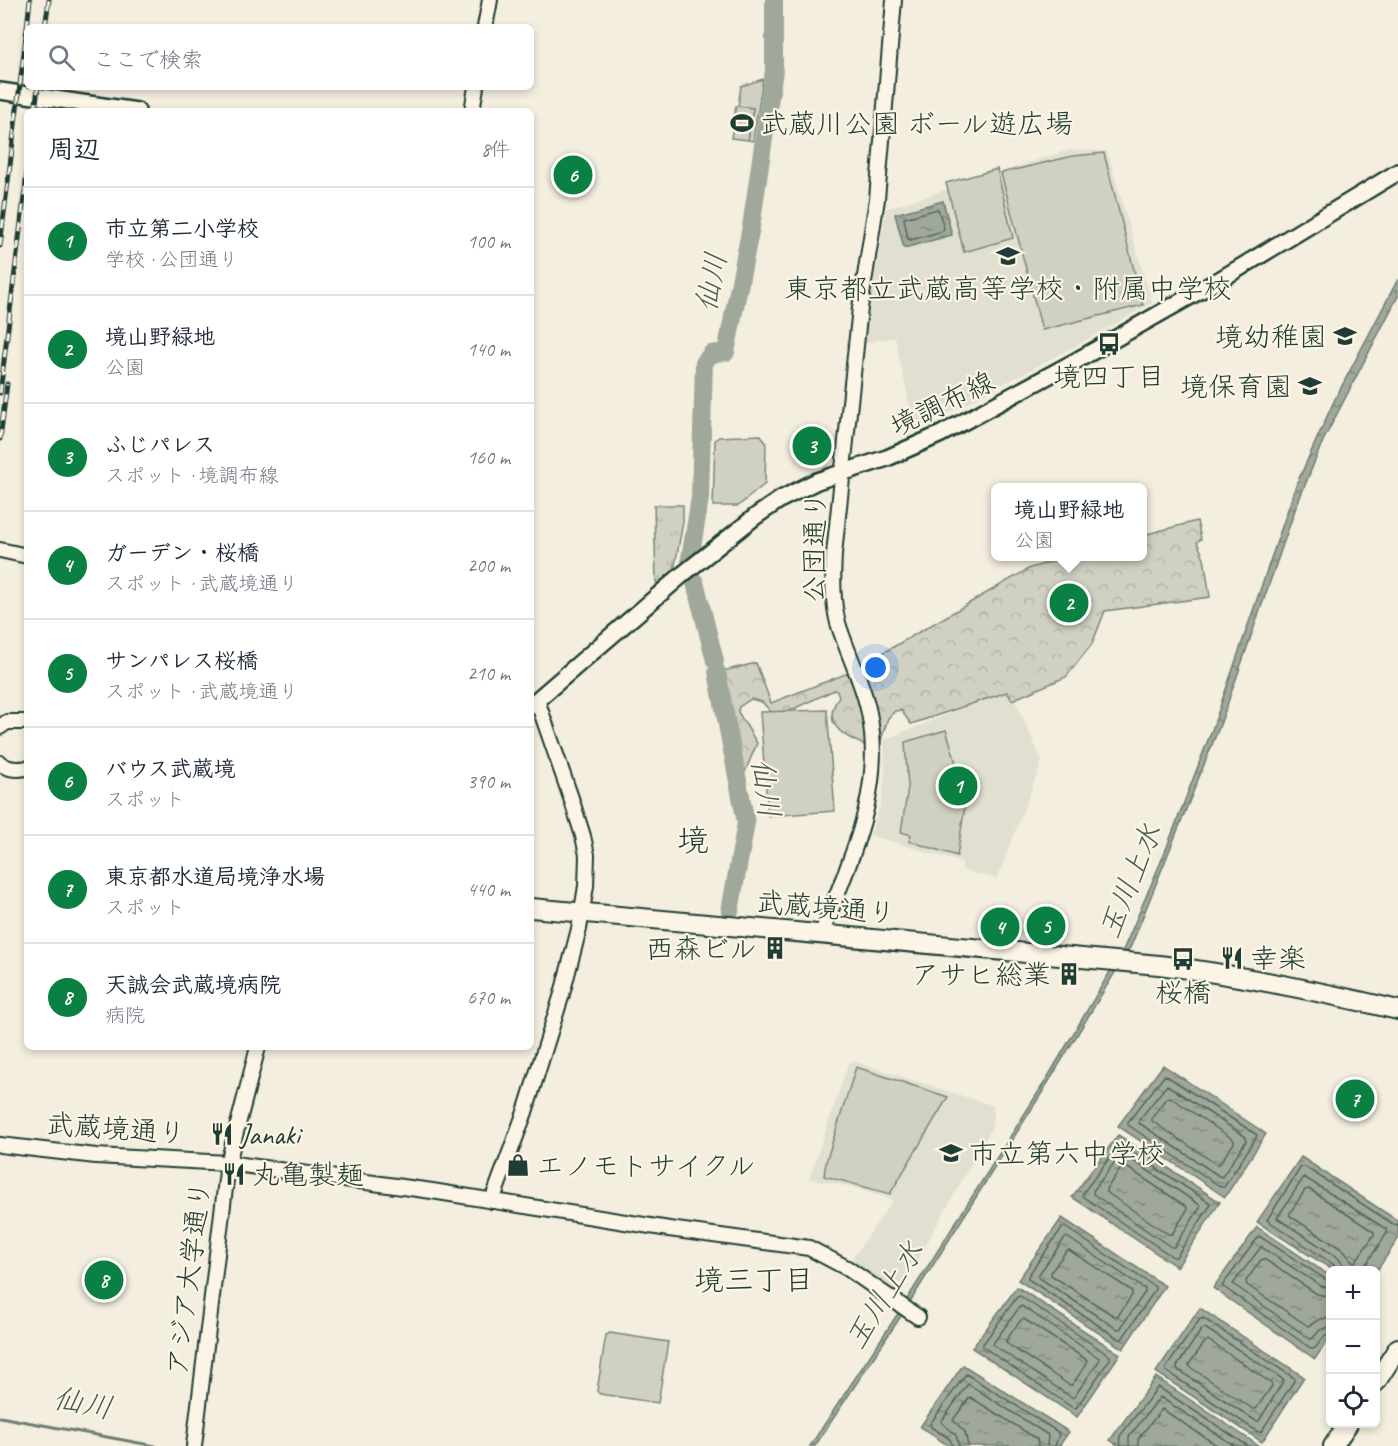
<!DOCTYPE html>
<html lang="ja">
<head>
<meta charset="utf-8">
<style>
  :root { --surface:#fff; --page:#f6f6f7; --text:#1f2937; --muted:#747a83; --line:#e0e1e3; --accent:#0b8043 }
  body { margin:0; font-family:Caveat,"Klee One",sans-serif; background:var(--page); color:var(--text) }
  .controls { position:absolute; right:18px; bottom:18px; display:grid; overflow:hidden; border-radius:9px; box-shadow:0 3px 9px #0003 }
  .controls button { width:54px; height:54px; display:grid; place-items:center; padding:0; border:0; border-bottom:2px solid var(--line); background:var(--surface); color:var(--text); font:30px sans-serif }
  .you { position:absolute; left:876px; top:668px; width:21px; height:21px; margin:-15px; border:4px solid #fff; border-radius:50%; background:#1a73e8; box-shadow:0 0 0 9px #1a73e833 }
  .badge { display:grid; place-items:center; width:39px; height:39px; border-radius:50%; background:var(--accent); color:#fff; font-size:20px; font-weight:700 }
  .pin { position:absolute; translate:-50% -50%; border:3px solid #fff; box-shadow:0 2px 6px #0006 }
  .popup { position:absolute; left:991px; top:483px; width:156px; height:78px; box-sizing:border-box; display:grid; place-content:center; border-radius:9px; background:var(--surface); filter:drop-shadow(0 2px 4px #0005); font-size:20px; white-space:nowrap; color:var(--muted) }
  .popup b { font-size:22px; color:var(--text) }
  .popup::after { content:''; position:absolute; left:50%; top:100%; margin-left:-12px; border:12px solid transparent; border-top-color:var(--surface) }
  .list { margin:0; padding:0; list-style:none }
  h2 { display:flex; justify-content:space-between; align-items:center; height:78px; margin:0; padding:0 24px; font-size:26px }
  h2 small { font-size:20px; font-weight:400; color:var(--muted) }
  .list li { display:grid; grid-template-columns:39px 1fr auto; gap:18px; align-items:center; box-sizing:border-box; height:108px; padding:0 24px; border-top:2px solid var(--line) }
  .list b { display:block; font-size:22px; white-space:nowrap }
  .list p { margin:0; font-size:20px; white-space:nowrap; color:var(--muted) }
  .list em { font-size:20px; font-style:normal; color:var(--muted) }
  .icon { flex:none; width:33px; height:33px; fill:none; stroke:currentColor; stroke-width:2; stroke-linecap:round; stroke-linejoin:round }
  .map { position:relative; flex:none; width:1398px; height:1446px; overflow:hidden }
  .search { position:absolute; background:var(--surface); box-shadow:0 3px 9px #0003; left:24px; top:24px; width:510px; height:66px; display:flex; align-items:center; gap:15px; box-sizing:border-box; padding:0 21px; border-radius:9px; color:var(--muted); font-size:22px }
  .panel { position:absolute; background:var(--surface); box-shadow:0 3px 9px #0003; left:24px; top:108px; width:510px; height:942px; border-radius:9px }
  .map>svg:first-child { display:block }
  .built { fill:#e1dfd0 }
  .grass { fill:url(#grass-tufts); stroke:#78877b; stroke-width:1.5 }
  .forest { fill:url(#forest-crowns); stroke:#78877b; stroke-width:1.5 }
  .pitch { fill:#d0d1c2; stroke:#78877b; stroke-width:1.5 }
  .water { fill:url(#water-ripples); stroke:#6c7d72; stroke-width:1.5 }
  .lines { fill:none; stroke-linecap:round; stroke-linejoin:round }
  .shore { stroke:#53685d; stroke-width:1.5 }
  .stream { stroke:#6c7d72; stroke-width:3 }
  .river { stroke:#a0a89b; stroke-width:18 }
  .tertiary-casing { stroke:#1f3d34; stroke-width:18 }
  .secondary-casing { stroke:#1f3d34; stroke-width:20 }
  .primary-casing { stroke:#1f3d34; stroke-width:22 }
  .tertiary { stroke:#fcf5e5; stroke-width:14 }
  .secondary { stroke:#fcf5e5; stroke-width:15 }
  .primary { stroke:#fcf5e5; stroke-width:18 }
  .rail-casing { stroke:#1f3d34; stroke-width:5 }
  .rail { stroke:#fcf5e5; stroke-width:3; stroke-dasharray:9; stroke-linecap:butt }
  .labels { text-anchor:middle; stroke-width:4.5; stroke-linejoin:round; paint-order:stroke }
  .poi-label { font-size:28px; fill:#1f3d34; stroke:#fcf5e5; text-anchor:start }
  .street-label { font-size:28px; fill:#1f3d34; stroke:#fcf5e5 }
  .water-label { font-size:30px; font-style:italic; fill:#465d53; stroke:#fcf5e5 }
  .neighbourhood-label { font-size:30px; fill:#1f3d34; stroke:#fcf5e5 }
  .quarter-label { font-size:32px; fill:#1f3d34; stroke:#fcf5e5 }
</style>
</head>
<body>
<div class="map">
<svg width="1398" height="1446" viewBox="0 0 1398 1446">
  <defs>
    <pattern id="grass-tufts" width="24" height="20" patternUnits="userSpaceOnUse" patternTransform="scale(1.5)"><rect width="24" height="20" fill="#d0d1c2"/><path d="M3 7l-1-3M5 7V3M7 7l1-3M15 17l-1-3M17 17v-4M19 17l1-3" fill="none" stroke="#b2b4a7"/></pattern>
    <pattern id="forest-crowns" width="20" height="18" patternUnits="userSpaceOnUse" patternTransform="scale(1.5)"><rect width="20" height="18" fill="#d0d1c2"/><path d="M2 6a3 3 0 1 1 6 0M12 15a3 3 0 1 1 6 0" fill="none" stroke="#b2b4a7"/></pattern>
    <pattern id="water-ripples" width="26" height="14" patternUnits="userSpaceOnUse" patternTransform="scale(1.5)"><rect width="26" height="14" fill="#a0a89b"/><path d="M2 4q2-2 4 0t4 0M15 11q2-2 4 0t4 0" fill="none" stroke="#828a7f"/></pattern>
  </defs>
  <rect width="100%" height="100%" fill="#f3eede"/>
  <filter id="ink" filterUnits="userSpaceOnUse"><feTurbulence type="fractalNoise" baseFrequency=".0167" numOctaves="2"/><feDisplacementMap in="SourceGraphic" scale="12" xChannelSelector="R" yChannelSelector="G"/><feConvolveMatrix kernelMatrix="1 2 1 2 8 2 1 2 1" color-interpolation-filters="sRGB"/></filter>
  <g filter="url(#ink)">
    <path class="built" d="M1069,150L1107,151L1152,303L1083,342L918,429L909,403L895,337L864,343L886,209Z
      M1010,689L1042,761L997,879L962,870V863L870,835L882,800L885,771L884,740Z
      M853,1061L994,1106L992,1127L898,1294L849,1263L893,1200L849,1186L809,1179L849,1062Z"/>
    <path class="grass" d="M763,79L753,141L748,140L753,108L738,106L741,86Z
      M654,505H683V522L674,571L658,583L656,582Z"/>
    <path class="forest" d="M1197,521L1201,539L1197,542L1204,558L1210,597L1105,611L1092,644L1066,677L1012,700L1007,692L911,724L901,710L895,711L888,718L878,750C862,744 826,733 833,709C834,705 837,700 839,696L837,691L834,690L776,717L762,702L751,699L739,707L738,712L757,743L745,772L719,672L756,663L771,703L853,671L865,681L871,675L869,661L1030,568L1068,557L1142,556L1143,535Z"/>
    <path class="pitch" d="M736,106L753,108L748,140L731,138Z
      M1104,153L1143,305L1042,330L1001,173L1073,156Z
      M997,169L1013,238L964,252L946,183Z
      M761,435L766,443L765,484L738,506H713L715,440L719,437Z
      M827,710L835,811L768,816L760,712Z
      M946,730C954,754 962,779 959,804L965,806L957,856L909,841L911,835L901,832L908,787L905,742Z
      M856,1067L948,1097L890,1194L824,1176L826,1162Z
      M610,1333L668,1342L658,1403L600,1394L597,1391L606,1335Z"/>
    <path class="water" d="M943,201L952,235L904,248L895,214Z
      M1398,279V296L1323,441L1296,507L1220,725L1131,946L1043,1091L901,1316L815,1446H810L897,1315L1046,1080L1124,948L1165,852L1213,727L1297,483L1334,401Z
      M1163,1065L1266,1134L1225,1197L1118,1126Z
      M1118,1135L1220,1202L1177,1267L1072,1197Z
      M1301,1157L1398,1221V1239L1376,1272V1270H1333L1257,1222Z
      M1062,1218L1165,1286L1123,1349L1018,1280Z
      M1257,1227L1330,1276V1337L1315,1359L1213,1288Z
      M1017,1287L1120,1354L1077,1417L972,1348Z
      M1200,1308L1304,1377L1262,1442L1156,1372Z
      M963,1365L1069,1432L1059,1446H949L920,1427Z
      M1156,1377L1259,1446H1119L1110,1440Z"/>
    <g class="lines">
      <path class="shore" d="M938,209L944,228L943,231L911,240L908,239L904,218Z
        M1165,1075L1257,1135L1256,1138L1224,1187H1221L1128,1125V1122Z
        M1167,1085L1246,1137V1141L1222,1177L1219,1176L1139,1123V1120Z
        M1170,1097L1234,1140V1143L1219,1164H1216L1152,1121V1118L1166,1098Z
        M1120,1144L1210,1203V1206L1176,1257H1173L1082,1196L1083,1193Z
        M1123,1154L1200,1205V1208L1174,1247H1171L1093,1194V1191L1120,1155Z
        M1125,1166L1187,1207V1210L1172,1234H1168L1106,1192V1189L1122,1167Z
        M1309,1189L1374,1232V1235L1355,1262L1352,1261L1343,1250L1290,1216V1213L1305,1190Z
        M1065,1227L1155,1287V1290L1122,1339H1119L1028,1279V1276L1062,1228Z
        M1067,1237L1145,1289V1292L1120,1329H1117L1038,1277L1039,1274L1064,1239Z
        M1069,1250L1132,1291V1295L1118,1316H1114L1051,1275V1272L1066,1251Z
        M1337,1270L1333,1264L1267,1220L1301,1167H1305L1393,1224L1398,1225
        M1344,1270L1342,1263L1338,1258L1277,1218L1304,1177L1386,1229L1387,1233L1362,1270
        M1330,1280L1325,1279L1259,1236L1222,1286L1312,1349L1315,1348L1325,1336L1330,1335
        M1330,1288L1321,1286L1261,1247L1233,1284L1310,1339L1313,1338L1320,1330L1330,1327
        M1020,1296L1110,1356V1359L1076,1408H1073L983,1347V1344L1017,1297Z
        M1330,1297L1317,1294L1264,1259L1261,1260L1246,1281L1247,1285L1308,1326L1321,1319L1330,1318
        M1022,1306L1099,1358V1361L1074,1397H1071L993,1345L994,1342L1019,1308Z
        M1203,1318L1294,1378V1381L1261,1432H1258L1166,1371V1368L1200,1319Z
        M1024,1319L1087,1360V1363L1072,1385H1069L1006,1343V1340L1021,1320Z
        M1205,1328L1284,1380L1259,1421H1256L1177,1369V1366L1202,1329Z
        M1208,1340L1271,1383L1272,1386L1256,1409H1253L1190,1367L1189,1364L1205,1342Z
        M952,1446L950,1439L931,1427L930,1424L966,1374L1058,1432L1059,1435L1055,1446
        M959,1446L956,1435L941,1422L968,1384L1048,1435L1047,1446
        M968,1446L965,1432L953,1420L970,1397L1037,1439L1038,1446
        M1121,1446L1120,1436L1158,1387L1248,1446
        M1129,1446V1437L1160,1397L1235,1446
        M1138,1446V1439L1162,1409L1218,1446"/>
      <path class="stream" d="M0,1417L155,1446"/>
      <path class="river" d="M690,559L700,498L704,363L711,354L726,352L751,227L774,70V0
        M695,582L715,661
        M717,672L746,823L730,911"/>
      <g class="tertiary-casing">
        <path id="tertiary" d="M485,27L490,0
          M472,111L476,87
          M0,550L27,556
          M0,727L7,722H27
          M0,763C8,770 17,770 27,768
          M822,933C849,861 885,792 869,713C863,682 847,653 838,623C832,600 833,577 834,554L860,308L877,199L894,0
          M0,1145L96,1156L228,1163L432,1191L669,1229L809,1248L847,1268L918,1317
          M492,1201L525,1112L562,994L579,929L586,886L587,855L583,836L571,798L537,700
          M194,1446L228,1163L258,1047"/>
      </g>
      <g class="secondary-casing">
        <path id="secondary" d="M0,91L137,111
          M531,705L683,574L756,516L781,499L817,481L887,458L941,434L1074,362L1226,276L1398,172"/>
      </g>
      <g class="primary-casing">
        <path id="primary" d="M531,908L1159,965C1240,975 1318,991 1398,1010
          M1376,1382L1398,1348
          M1333,1446L1348,1424"/>
      </g>
      <use href="#tertiary" class="tertiary"/>
      <use href="#secondary" class="secondary"/>
      <use href="#primary" class="primary"/>
      <g class="rail-casing">
        <path id="rail" d="M27,27L30,0
          M45,27L49,0
          M35,111L38,87
          M0,246L27,28
          M0,393L27,173
          M0,439L7,384"/>
      </g>
      <use href="#rail" class="rail"/>
    </g>
  </g>
  <defs>
    <g id="stadium-bare" transform="scale(1.8)"><path d="M0-5a6.5 5 0 1 0 0 10a6.5 5 0 1 0 0-10ZM-3.5-1.8h7v3.6h-7Z" fill="#1f3d34" stroke="#fcf5e5" stroke-width="2.5" paint-order="stroke"/></g>
    <g id="school-bare" transform="scale(1.8)"><path d="M0-5L7-2L0 1L-7-2ZM-4 1L0 2.5L4 1V4Q0 6-4 4Z" fill="#1f3d34" stroke="#fcf5e5" stroke-width="2.5" paint-order="stroke"/></g>
    <g id="bus-bare" transform="scale(1.8)"><path d="M-5-6H5V4H4V6H2V4H-2V6H-4V4H-5ZM-3.5-4V0h7V-4ZM-3.5 1.2v1.5H-2V1.2ZM2 1.2v1.5H3.5V1.2Z" fill="#1f3d34" stroke="#fcf5e5" stroke-width="2.5" paint-order="stroke"/></g>
    <g id="building-bare" transform="scale(1.8)"><path d="M-4-6H4V6H1V3H-1V6H-4ZM-2.5-4.3h1.7v1.8h-1.7ZM.8-4.3h1.7v1.8H.8ZM-2.5-1h1.7V.8h-1.7ZM.8-1h1.7V.8H.8Z" fill="#1f3d34" stroke="#fcf5e5" stroke-width="2.5" paint-order="stroke"/></g>
    <g id="restaurant-bare" transform="scale(1.8)"><path d="M-5-6h1v4h1v-4h1v4h1v-4h1v5L-1.5 .5V6h-2V.5L-5-1ZM5-6V6H3V1.5H1.5Q1.5-4 5-6Z" fill="#1f3d34" stroke="#fcf5e5" stroke-width="2.5" paint-order="stroke"/></g>
    <g id="shop-bare" transform="scale(1.8)"><path d="M-5-2.5h2.3a2.7 3.5 0 0 1 5.4 0H5L5.5 6h-11ZM-1.5-2.5h3a1.5 2.3 0 0 0-3 0Z" fill="#1f3d34" stroke="#fcf5e5" stroke-width="2.5" paint-order="stroke"/></g>
  </defs>
  <g fill-rule="evenodd">
    <use href="#stadium-bare" x="742" y="123"/>
    <use href="#school-bare" x="1008" y="256"/>
    <use href="#school-bare" x="1345" y="336"/>
    <use href="#bus-bare" x="1109" y="344"/>
    <use href="#school-bare" x="1310" y="386"/>
    <use href="#building-bare" x="775" y="948"/>
    <use href="#restaurant-bare" x="1232" y="958"/>
    <use href="#bus-bare" x="1183" y="959"/>
    <use href="#building-bare" x="1069" y="974"/>
    <use href="#restaurant-bare" x="222" y="1134"/>
    <use href="#school-bare" x="951" y="1153"/>
    <use href="#shop-bare" x="518" y="1165"/>
    <use href="#restaurant-bare" x="234" y="1174"/>
  </g>
  <g class="labels">
    <g class="poi-label">
      <text x="760" y="133">武蔵川公園 ボール遊広場</text>
      <text x="1008" y="298" text-anchor="middle">東京都立武蔵高等学校・附属中学校</text>
      <text x="1327" y="346" text-anchor="end">境幼稚園</text>
      <text x="1109" y="386" text-anchor="middle">境四丁目</text>
      <text x="1292" y="396" text-anchor="end">境保育園</text>
      <text x="757" y="958" text-anchor="end">西森ビル</text>
      <text x="1250" y="968">幸楽</text>
      <text x="1051" y="984" text-anchor="end">アサヒ総業</text>
      <text x="1183" y="1002" text-anchor="middle">桜橋</text>
      <text x="240" y="1144">Janaki</text>
      <text x="969" y="1163">市立第六中学校</text>
      <text x="536" y="1175">エノモトサイクル</text>
      <text x="252" y="1184">丸亀製麺</text>
    </g>
    <g class="street-label">
      <text transform="translate(942 403) rotate(-26)" y="10">境調布線</text>
      <text transform="translate(814 547) rotate(-89)" y="10">公団通り</text>
      <text transform="translate(826 907) rotate(5)" y="10">武蔵境通り</text>
      <text transform="translate(116 1128) rotate(4)" y="10">武蔵境通り</text>
      <text transform="translate(188 1278) rotate(-83)" y="10">アジア大学通り</text>
    </g>
    <g class="water-label">
      <text transform="translate(711 282) rotate(-79)" y="10">仙川</text>
      <text transform="translate(766 788) rotate(82)" y="10">仙川</text>
      <text transform="translate(1130 881) rotate(-68)" y="10">玉川上水</text>
      <text transform="translate(884 1295) rotate(-58)" y="10">玉川上水</text>
      <text transform="translate(83 1403) rotate(11)" y="10">仙川</text>
    </g>
    <g class="neighbourhood-label">
      <text x="754" y="1290">境三丁目</text>
    </g>
    <g class="quarter-label">
      <text x="693" y="851">境</text>
    </g>
  </g>
</svg>
<div class="controls">
<button>+</button>
<button>−</button>
<button><svg class="icon" aria-label="locate" viewBox="0 0 24 24"><circle cx="12" cy="12" r="6"/><path d="M12 2v4M12 18v4M2 12h4M18 12h4"/></svg></button>
</div>
<div class="you"></div>
<div class="pin badge" style="left:958px;top:786px">1</div>
<div class="pin badge" style="left:1069px;top:603px">2</div>
<div class="popup"><b>境山野緑地</b>公園</div>
<div class="pin badge" style="left:812px;top:446px">3</div>
<div class="pin badge" style="left:1000px;top:927px">4</div>
<div class="pin badge" style="left:1046px;top:926px">5</div>
<div class="pin badge" style="left:573px;top:175px">6</div>
<div class="pin badge" style="left:1355px;top:1099px">7</div>
<div class="pin badge" style="left:104px;top:1280px">8</div>
<div class="search"><svg class="icon" aria-label="search" viewBox="0 0 24 24"><circle cx="10" cy="10" r="6"/><path d="M15 15l6 6"/></svg>ここで検索</div>
<section class="panel">
<h2>周辺<small>8件</small></h2>
<ul class="list">
<li><span class="badge">1</span><div><b>市立第二小学校</b><p>学校 · 公団通り</p></div><em>100 m</em></li>
<li><span class="badge">2</span><div><b>境山野緑地</b><p>公園</p></div><em>140 m</em></li>
<li><span class="badge">3</span><div><b>ふじパレス</b><p>スポット · 境調布線</p></div><em>160 m</em></li>
<li><span class="badge">4</span><div><b>ガーデン・桜橋</b><p>スポット · 武蔵境通り</p></div><em>200 m</em></li>
<li><span class="badge">5</span><div><b>サンパレス桜橋</b><p>スポット · 武蔵境通り</p></div><em>210 m</em></li>
<li><span class="badge">6</span><div><b>バウス武蔵境</b><p>スポット</p></div><em>390 m</em></li>
<li><span class="badge">7</span><div><b>東京都水道局境浄水場</b><p>スポット</p></div><em>440 m</em></li>
<li><span class="badge">8</span><div><b>天誠会武蔵境病院</b><p>病院</p></div><em>670 m</em></li>
</ul>
</section>
</div>
</body>
</html>
